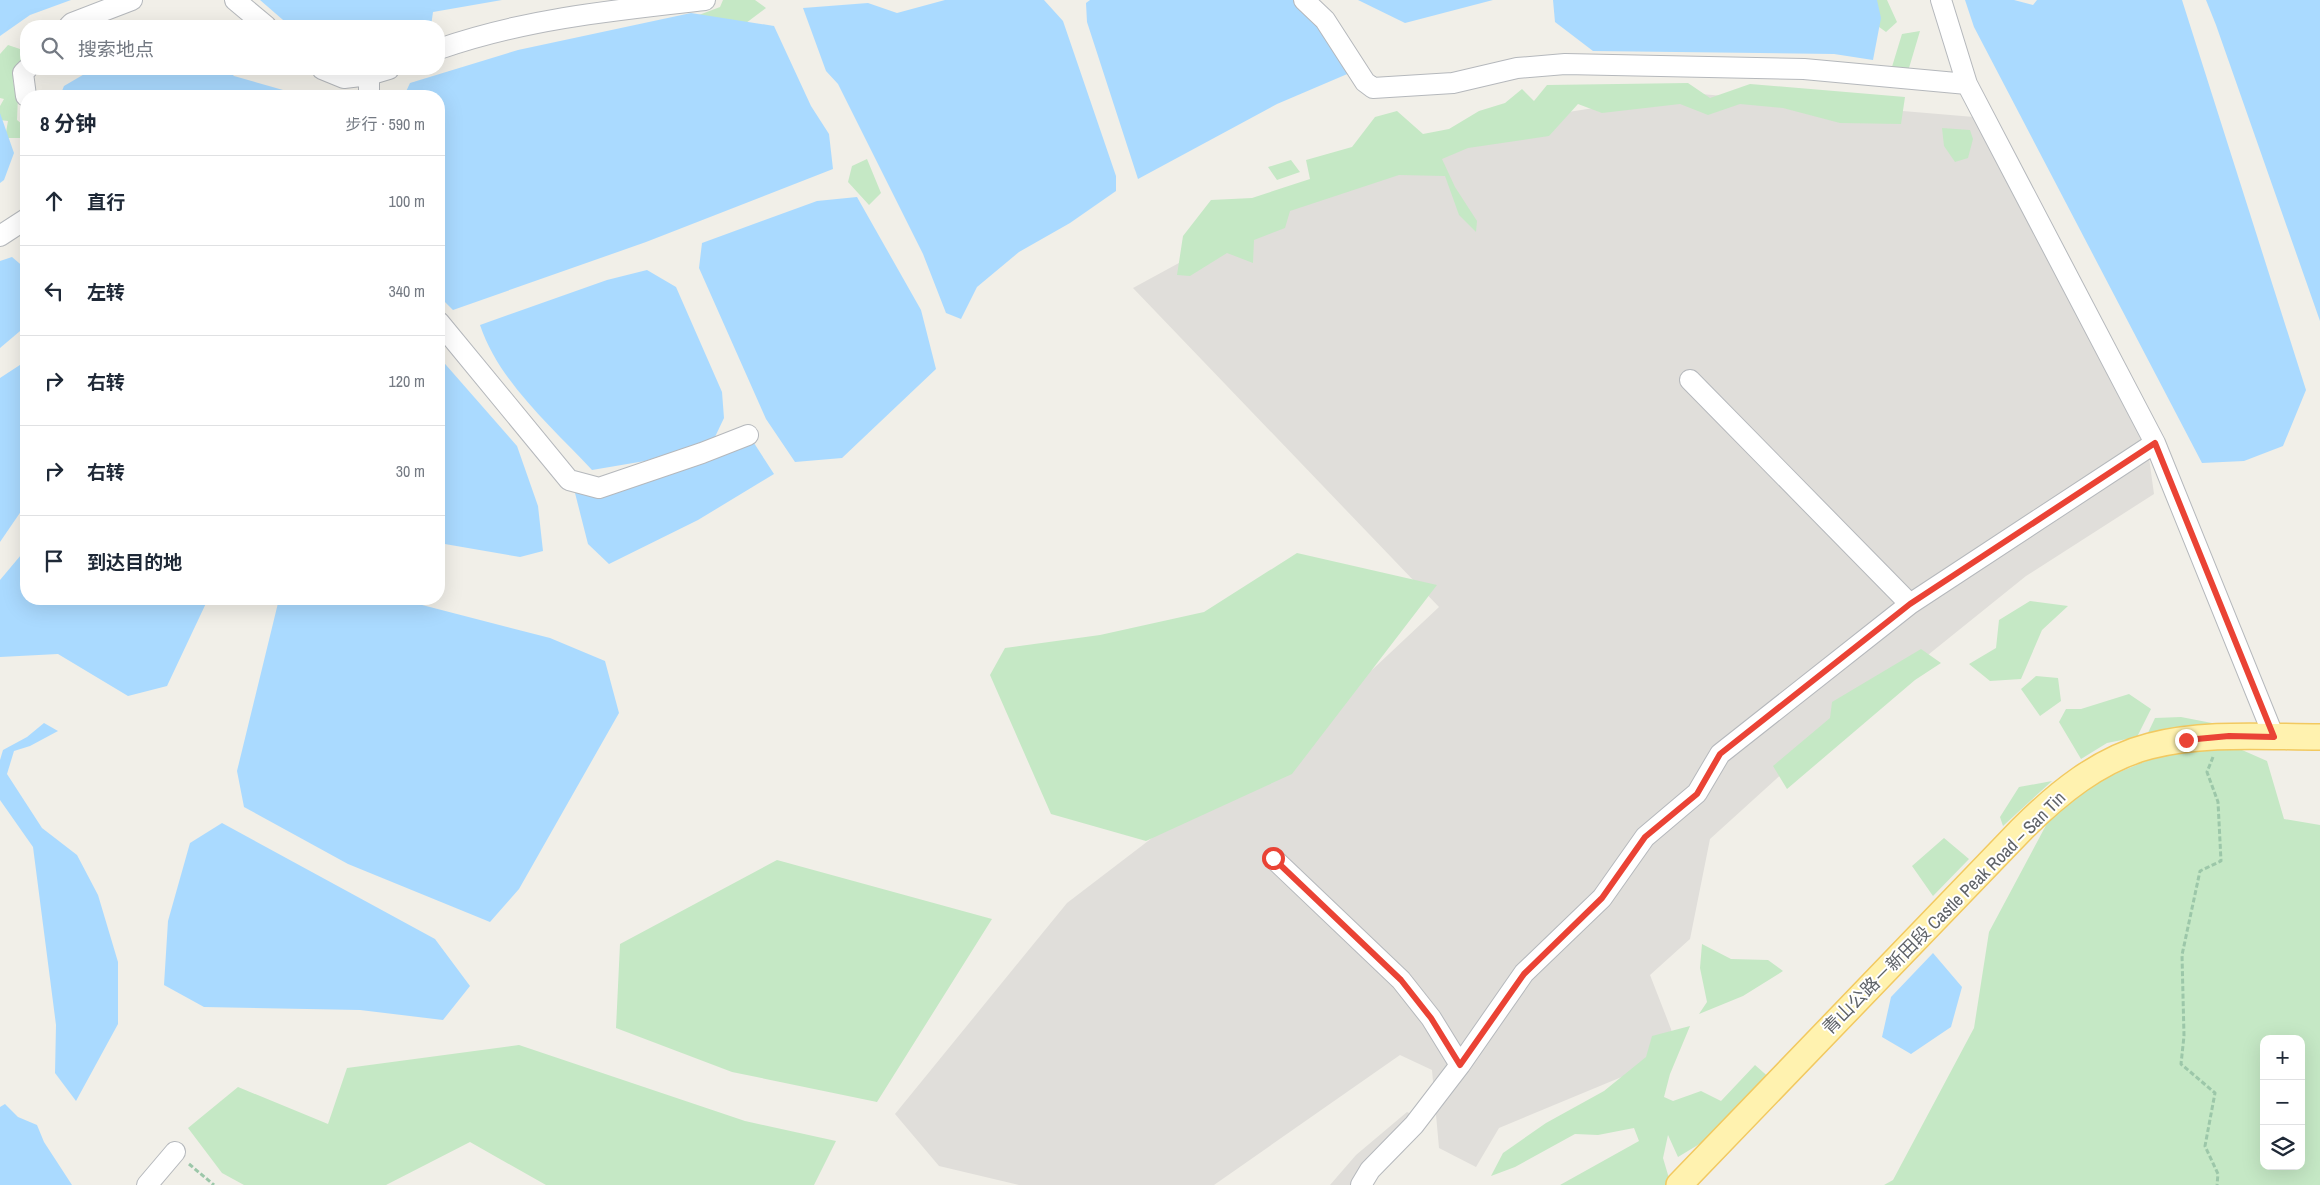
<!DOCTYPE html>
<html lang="zh">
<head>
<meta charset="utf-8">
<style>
  :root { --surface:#fff; --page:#f6f6f7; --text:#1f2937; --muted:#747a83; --line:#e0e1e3 }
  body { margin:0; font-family:"Archivo Narrow","Noto Sans SC",sans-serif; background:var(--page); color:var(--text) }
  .controls { position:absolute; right:15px; bottom:15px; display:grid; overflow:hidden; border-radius:10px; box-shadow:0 5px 20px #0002 }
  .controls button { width:45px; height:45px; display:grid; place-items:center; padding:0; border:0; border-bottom:1px solid var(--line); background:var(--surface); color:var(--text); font:25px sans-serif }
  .stop { position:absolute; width:15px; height:15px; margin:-11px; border:4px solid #ea4335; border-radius:50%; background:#fff }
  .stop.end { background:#ea4335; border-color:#fff; box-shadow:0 1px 5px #0008 }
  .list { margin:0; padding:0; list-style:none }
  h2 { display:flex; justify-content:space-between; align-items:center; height:65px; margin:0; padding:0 20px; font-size:21px }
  h2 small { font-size:16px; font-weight:400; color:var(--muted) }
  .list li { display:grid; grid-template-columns:32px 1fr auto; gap:15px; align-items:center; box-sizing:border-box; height:90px; padding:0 20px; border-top:1px solid var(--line) }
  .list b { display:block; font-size:19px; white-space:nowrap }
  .list em { font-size:16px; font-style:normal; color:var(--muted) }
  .icon { flex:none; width:28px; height:28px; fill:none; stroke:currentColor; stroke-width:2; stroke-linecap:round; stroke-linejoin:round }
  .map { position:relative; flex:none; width:2320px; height:1185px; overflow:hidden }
  .search { position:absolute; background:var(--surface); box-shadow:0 5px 20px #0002; left:20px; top:20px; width:425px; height:55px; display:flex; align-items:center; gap:12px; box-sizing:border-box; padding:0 18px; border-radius:20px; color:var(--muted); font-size:19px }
  .panel { position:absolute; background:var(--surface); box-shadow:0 5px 20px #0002; left:20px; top:90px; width:425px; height:515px; border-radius:20px }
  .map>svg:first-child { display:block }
  .industrial { fill:#e0deda }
  .green { fill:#c5e8c5; fill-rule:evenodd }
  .water { fill:#aadaff }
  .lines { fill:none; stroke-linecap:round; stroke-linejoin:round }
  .minor-casing { stroke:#b5b8bc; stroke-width:22 }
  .major-casing { stroke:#f2c960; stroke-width:28 }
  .path { stroke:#9cc7a9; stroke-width:3; stroke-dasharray:5 2.5; stroke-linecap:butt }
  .minor { stroke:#fff; stroke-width:20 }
  .major { stroke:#fff2af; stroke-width:25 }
  .route { stroke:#ea4335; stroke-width:6 }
  .labels { text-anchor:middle; stroke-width:4; stroke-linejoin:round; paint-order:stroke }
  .street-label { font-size:18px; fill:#5f6368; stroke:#fff }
</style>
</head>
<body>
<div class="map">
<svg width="2320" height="1185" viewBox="0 0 2320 1185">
  <rect width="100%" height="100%" fill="#f1efe8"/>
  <path class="industrial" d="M1689,93L1974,117L2146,436L2154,494L2026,576L1795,762L1710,839L1690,939L1650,975L1671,1029L1677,1054L1499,1128L1476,1167L1439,1148L1432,1070L1400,1055L1214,1185H1019L939,1166L895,1114L1067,903L1373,669L1439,607L1133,288L1335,178L1499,123Z
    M1407,1112L1429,1122L1373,1182V1185H1330L1356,1155Z"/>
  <path class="green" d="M723,0H755L766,8L746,23L691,18L720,7Z
    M1842,0H1887L1897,22L1886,32Z
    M1920,31L1909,68L1891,70L1902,34Z
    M8,45L26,51L25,60L17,67L13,82L18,96L17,120L26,127L25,138H5L8,121L0,120V106L4,99L0,98V54Z
    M1688,83L1710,98L1750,84L1905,97L1901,124L1840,123L1783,108L1740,104L1708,115L1680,104L1602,113L1578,104L1549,136L1468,148L1442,159L1455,187L1477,221L1476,232L1459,215L1445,176L1399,175L1290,211L1285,228L1254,240L1253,263L1227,253L1190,276L1177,275L1183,236L1211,200L1252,198L1310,179L1306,160L1352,147L1375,117L1397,111L1423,134L1449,129L1479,111L1505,103L1522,89L1534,101L1547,85Z
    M1942,128L1970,130L1973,139L1968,158L1955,162L1944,146Z
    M867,159L881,193L869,205L848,182L852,166Z
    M1291,160L1300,172L1277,180L1268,167Z
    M1297,553L1437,585L1292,774L1146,841L1051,814L990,675L1005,648L1100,635L1204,612Z
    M2030,601L2068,606L2042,630L2021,679L1990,681L1969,664L1996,648L1999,620Z
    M1921,649L1941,663L1915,680L1787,789L1773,766L1830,718L1832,702Z
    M2036,676L2058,678L2061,701L2040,716L2021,689Z
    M2129,694L2151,709L2137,737L2107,743L2081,759L2059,722L2066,709H2081Z
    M2181,717L2217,724L2208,742L2137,756L2155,718Z
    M2233,746L2267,761L2284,819L2320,825V1185H1884L1893,1180L1974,1028L1989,932L2052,814L2093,783L2163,754ZM2264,1039H2301V1166H2264Z
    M2052,781L2003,826L2000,817L2019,787Z
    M1944,838L1969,859L1933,896L1912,866Z
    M777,860L992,919L877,1102L732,1072L616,1028L620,944Z
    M1702,944L1731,959L1768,960L1783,971L1743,996L1699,1014L1707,1002L1700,968Z
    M1690,1026L1670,1074L1664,1097L1673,1101L1701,1091L1721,1101L1755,1065L1772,1080L1726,1128L1678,1157L1668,1135L1663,1158L1671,1185H1560L1639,1141L1634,1128L1598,1135L1575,1134L1515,1167L1491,1176L1503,1153L1546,1123L1604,1091L1646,1057L1652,1036Z
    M519,1045L745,1121L836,1141L814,1185H546L470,1142L386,1185H244L222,1173L188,1128L238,1087L328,1124L347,1068Z"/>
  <path class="water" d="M0,0H71L30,15L0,36Z
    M260,0H502L433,12L431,26H290Z
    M945,0H1044L1063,21L1116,176V191L1070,223L1019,252L977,287L961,319L946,313L923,254L838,84L826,71L803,8L868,3L897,13Z
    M1090,0H1295L1340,28L1352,72L1277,104L1138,179L1087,22L1086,3Z
    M1358,0H1493L1405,23Z
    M1553,0H1877L1881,18L1873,60L1834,54L1593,51L1555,22Z
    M1965,0H2014L2033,5L2037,0H2182L2306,390L2283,446L2244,461L2202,463L1974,27Z
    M2206,0H2320V321L2216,25Z
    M691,13L774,26L811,106L829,134L833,169L646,242L453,310L439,296V96H404L410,83L518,50Z
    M93,69H227L234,76L290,92L292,96H60L64,86Z
    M0,113L14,153L4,180L0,183Z
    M857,197L921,310L936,369L842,458L795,462L766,419L699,268L702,243L817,201Z
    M12,257L26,269V326L0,348V261Z
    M647,270L676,287L722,392L724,418L714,439L645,461L592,470C552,427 499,382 480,325L607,280Z
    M439,357L517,446L538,506L543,551L520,557L439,543Z
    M26,361V504L0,542V378Z
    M754,443L774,474L698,520L609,564L588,544L575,493L612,494L658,476Z
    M26,549V599H208L167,686L128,696L58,654L0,657V580Z
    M279,599H399L550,638L605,661L619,713L519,889L490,922L348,864L244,807L237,771Z
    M44,723L58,731L30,746L14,751L7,774L42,828L77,855L98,895L118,962V1024L76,1101L55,1073L56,1025L33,847L0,800V760L3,750L27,737Z
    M222,823L435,939L470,986L443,1020L360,1010L204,1007L164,985L168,921L190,843Z
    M1933,953L1962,987L1951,1027L1911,1054L1882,1037L1891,997Z
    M5,1104L18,1117L37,1125L44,1142L72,1185H0V1107Z"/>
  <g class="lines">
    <g class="minor-casing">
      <path id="minor" d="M235,0L266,26
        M1304,0L1325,20L1365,82L1373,88L1453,83L1517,68L1565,64L1804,69L1967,84L2155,443L2274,737
        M1941,0L1967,84
        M69,26L72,23L132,0
        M439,49C524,19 615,10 705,0
        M322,69L344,78L369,75L389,69
        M26,96L23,73L27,69
        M369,96V75
        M0,236L26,219
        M439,322L569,480L599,488L702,453L748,435
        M1690,380L1910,604
        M1273,858L1401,980L1431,1018L1460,1065
        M147,1185L175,1152
        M1361,1185L1370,1170L1414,1125L1460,1065L1524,973L1602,898L1645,837L1697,793L1720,754L1910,604L2155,443"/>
    </g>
    <g class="major-casing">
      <path id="major" d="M1679,1185L2021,830C2057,794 2099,759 2150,746C2205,732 2264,737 2320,737"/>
    </g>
    <path class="path" d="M2213,757L2207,772L2218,802L2221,861L2200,871L2182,955L2184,1036L2181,1064L2215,1093L2205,1146L2218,1174L2217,1185
      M189,1164L214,1185"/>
    <use href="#minor" class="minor"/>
    <use href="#major" class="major"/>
  </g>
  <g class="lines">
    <path class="route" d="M1273,858L1401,980L1431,1018L1460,1065L1524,974L1602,898L1645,837L1697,794L1720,754L1910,604L2155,443L2274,737L2229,736L2186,740"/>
  </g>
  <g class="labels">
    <g class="street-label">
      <text transform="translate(1944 913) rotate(-45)" y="6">青山公路－新田段 Castle Peak Road – San Tin</text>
    </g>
  </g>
</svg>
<div class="controls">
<button>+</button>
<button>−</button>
<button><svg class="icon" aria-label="layers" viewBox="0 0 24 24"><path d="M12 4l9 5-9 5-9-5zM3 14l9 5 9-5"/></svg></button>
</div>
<div class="stop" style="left:1273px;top:858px"></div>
<div class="stop end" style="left:2186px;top:740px"></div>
<div class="search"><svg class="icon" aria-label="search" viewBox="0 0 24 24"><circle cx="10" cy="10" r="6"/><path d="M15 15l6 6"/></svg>搜索地点</div>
<section class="panel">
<h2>8 分钟<small>步行 · 590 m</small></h2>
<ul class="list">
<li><svg class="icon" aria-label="ahead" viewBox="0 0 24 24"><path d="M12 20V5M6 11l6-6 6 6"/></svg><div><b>直行</b></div><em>100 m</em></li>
<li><svg class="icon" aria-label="left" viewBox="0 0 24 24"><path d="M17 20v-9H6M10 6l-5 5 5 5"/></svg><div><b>左转</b></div><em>340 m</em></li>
<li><svg class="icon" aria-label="right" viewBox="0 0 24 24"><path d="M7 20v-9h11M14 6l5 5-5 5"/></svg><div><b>右转</b></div><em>120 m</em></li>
<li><svg class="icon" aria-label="right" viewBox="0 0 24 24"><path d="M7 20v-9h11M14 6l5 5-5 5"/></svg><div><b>右转</b></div><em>30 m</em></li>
<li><svg class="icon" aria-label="arrive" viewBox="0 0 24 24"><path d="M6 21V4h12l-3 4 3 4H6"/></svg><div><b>到达目的地</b></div></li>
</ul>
</section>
</div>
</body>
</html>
